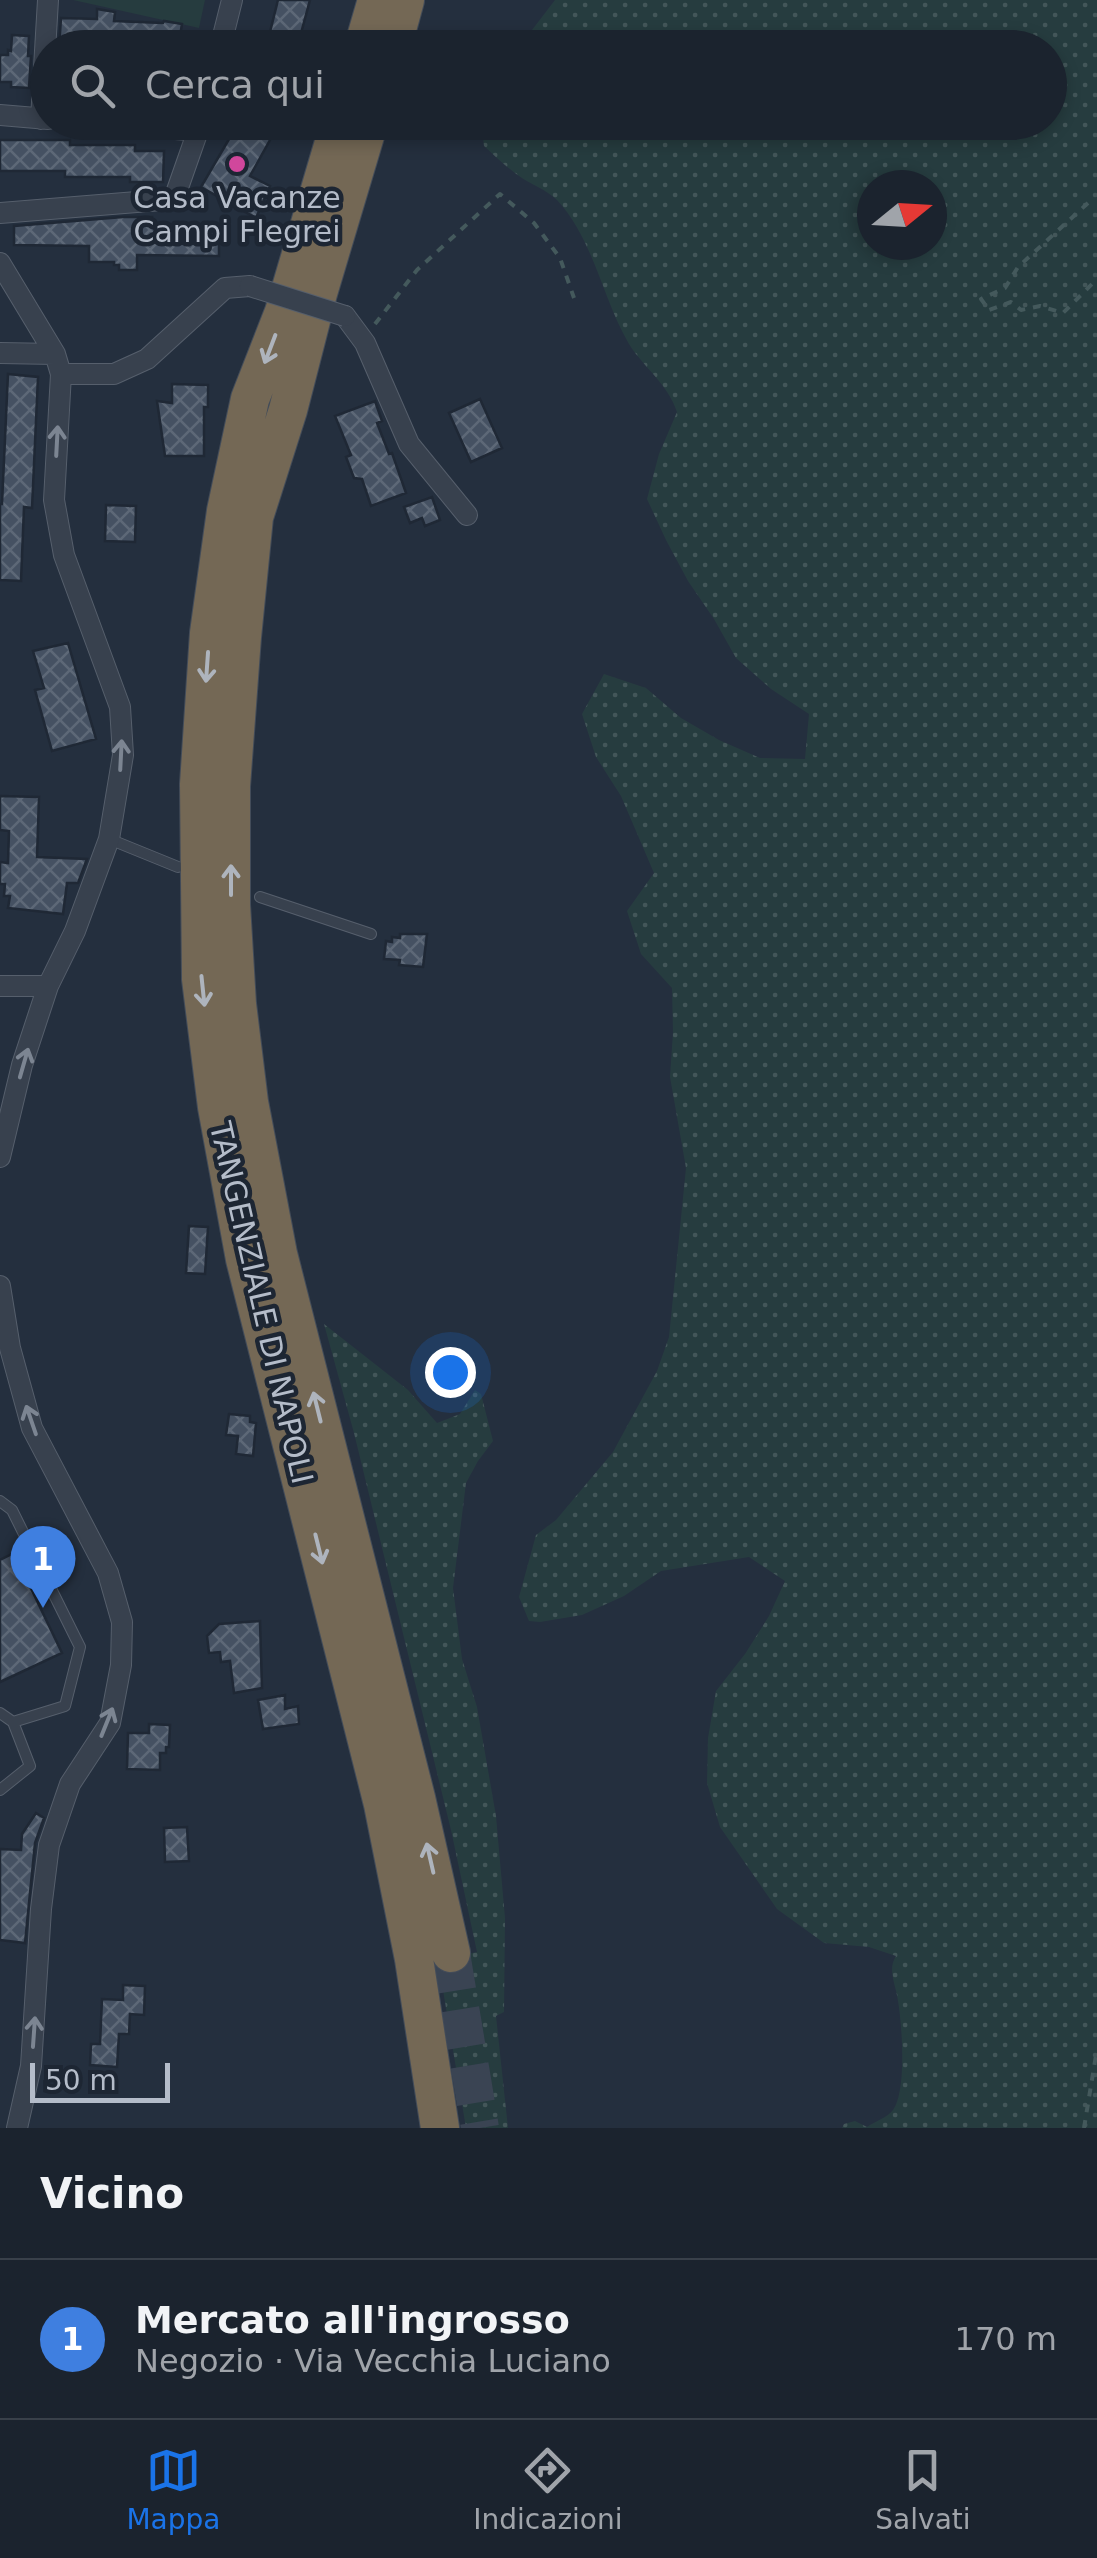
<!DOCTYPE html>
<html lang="it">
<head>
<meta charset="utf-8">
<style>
  :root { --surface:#1b232e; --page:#242b36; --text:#f1f3f6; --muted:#a0a4aa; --line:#39404a; --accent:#1a73e8 }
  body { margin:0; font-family:"DejaVu Sans",sans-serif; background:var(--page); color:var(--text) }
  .compass { position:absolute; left:857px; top:170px; width:90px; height:90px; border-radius:50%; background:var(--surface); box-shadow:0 5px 15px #0003; rotate:72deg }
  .scale { position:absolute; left:30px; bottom:25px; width:140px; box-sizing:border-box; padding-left:10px; border:5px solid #b4bcc9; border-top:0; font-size:28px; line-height:35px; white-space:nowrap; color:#b4bcc9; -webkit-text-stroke:8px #1d2633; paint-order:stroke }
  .you { position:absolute; left:450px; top:1372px; width:35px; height:35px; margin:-25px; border:8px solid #fff; border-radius:50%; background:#1a73e8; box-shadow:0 0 0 15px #1a73e833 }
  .badge { display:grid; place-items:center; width:65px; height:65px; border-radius:50%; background:var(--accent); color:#fff; font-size:32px; font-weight:700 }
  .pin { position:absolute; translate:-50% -82px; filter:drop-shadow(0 2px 5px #0008) }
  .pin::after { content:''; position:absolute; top:52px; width:35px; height:30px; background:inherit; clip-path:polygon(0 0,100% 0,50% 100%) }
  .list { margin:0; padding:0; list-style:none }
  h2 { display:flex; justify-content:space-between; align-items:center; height:130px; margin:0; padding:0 40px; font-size:42px }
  h2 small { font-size:32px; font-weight:400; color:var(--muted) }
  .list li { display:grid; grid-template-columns:65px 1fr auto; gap:30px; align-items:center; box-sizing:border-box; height:160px; padding:0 40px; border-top:2px solid var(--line) }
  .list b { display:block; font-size:38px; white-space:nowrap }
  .list p { margin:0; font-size:32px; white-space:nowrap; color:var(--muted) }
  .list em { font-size:32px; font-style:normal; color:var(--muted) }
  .icon { flex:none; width:55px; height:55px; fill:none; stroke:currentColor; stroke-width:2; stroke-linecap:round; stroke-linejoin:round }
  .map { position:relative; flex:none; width:1097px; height:2128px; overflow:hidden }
  .search { position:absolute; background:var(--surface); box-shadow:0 5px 15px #0003; left:30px; right:30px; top:30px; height:110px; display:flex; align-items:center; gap:25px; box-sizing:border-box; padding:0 35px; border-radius:55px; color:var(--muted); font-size:38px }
  .sheet { height:290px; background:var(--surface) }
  nav { display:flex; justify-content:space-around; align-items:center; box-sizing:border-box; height:140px; border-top:2px solid var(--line); background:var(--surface); font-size:28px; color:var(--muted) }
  nav a { display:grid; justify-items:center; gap:5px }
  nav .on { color:var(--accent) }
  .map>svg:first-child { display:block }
  .grass { fill:url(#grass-dots); fill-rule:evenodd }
  .pitch { fill:#263c3f }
  .building { fill:url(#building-cross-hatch); stroke:#1f2835; stroke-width:2.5 }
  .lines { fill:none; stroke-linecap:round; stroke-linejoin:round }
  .highway-tunnel { stroke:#3a4453; stroke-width:38; stroke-dasharray:38 19; stroke-linecap:butt }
  .lane-casing { stroke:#565f6c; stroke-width:12 }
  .street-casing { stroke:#565f6c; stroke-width:22 }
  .highway-casing { stroke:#434c59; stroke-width:40 }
  .path { stroke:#44595c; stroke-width:4; stroke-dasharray:8 8; stroke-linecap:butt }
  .lane { stroke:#38414e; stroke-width:10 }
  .street { stroke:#38414e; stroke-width:20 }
  .highway { stroke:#746855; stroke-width:38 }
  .street-bridge-casing { stroke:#565f6c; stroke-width:22; stroke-linecap:butt }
  .street-bridge { stroke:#38414e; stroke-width:20 }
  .oneway { stroke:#aeb4bd }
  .oneway2 { stroke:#7c8592 }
  .hotel-dot { fill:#d1479c; stroke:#1d2633; stroke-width:4 }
  .labels { text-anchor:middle; stroke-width:9; stroke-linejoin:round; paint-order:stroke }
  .poi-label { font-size:30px; fill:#b4bcc9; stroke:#1d2633 }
  .street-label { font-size:30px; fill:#b4bcc9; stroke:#1d2633 }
</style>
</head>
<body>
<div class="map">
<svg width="1097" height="2128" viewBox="0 0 1097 2128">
  <defs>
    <pattern id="grass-dots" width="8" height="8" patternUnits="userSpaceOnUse" patternTransform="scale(2.5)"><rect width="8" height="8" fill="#263c3f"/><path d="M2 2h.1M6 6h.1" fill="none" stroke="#435659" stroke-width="1.8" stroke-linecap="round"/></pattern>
    <pattern id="building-cross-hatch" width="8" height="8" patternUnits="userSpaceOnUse" patternTransform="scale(2.5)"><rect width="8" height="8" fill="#455162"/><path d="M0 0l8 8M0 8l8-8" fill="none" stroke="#5d6877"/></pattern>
  </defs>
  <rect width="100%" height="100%" fill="#242f3e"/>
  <path class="grass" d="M555,0H1097V2128H842L844,2124L855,2121L867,2127C874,2122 888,2117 893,2110C907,2091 902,2024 898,2001C896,1985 887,1970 896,1956L869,1947L824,1943L777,1909L720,1827L707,1783L708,1738L716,1691L745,1654L769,1616L785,1581L749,1557L661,1571L624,1596L582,1615L540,1622L529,1621L519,1597L536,1535L556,1520L613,1452L657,1371L669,1337L686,1168L670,1077L673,1032L672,988L641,954L627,911L654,873L621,796L596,757L582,714L604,674L646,688L681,718L719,740L760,758L805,759L809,714L771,689L736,658L714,619L688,581L666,540L647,499L659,454L677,412C668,384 644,368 629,344C602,298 594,240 557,200C547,190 530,184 519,176C506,167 495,156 484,146L481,123L1050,122V48L519,47ZM872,185H932V245H872Z
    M324,1324L408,1390L437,1423L460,1414L475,1390L481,1394L493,1441L478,1461L466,1483L453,1588L462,1659L477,1707L496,1816L505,1918L504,2012L496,2016L508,2128H466L438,1960L477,1952L451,1830L354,1433Z"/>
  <path class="pitch" d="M73,0H205L199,28Z"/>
  <path class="building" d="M278,0H310L297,48H266Z
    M97,9L115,12L114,21L163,23L164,21L182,24L178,48H59L61,18L97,19Z
    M12,35L29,36L28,56H31L29,88L11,87V82H0V55H8V50L11,51Z
    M239,122H280L250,176L270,186L256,218L201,187Z
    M0,140H70V145H135V151H164L163,182H130V177H65V171H0Z
    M123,217H152L151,226H219V256L137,255V270H119V265H114V262H89V246L14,245V226Z
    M8,374L38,377L32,508L24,507L21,581L0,580V504H2Z
    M172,384L208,385V407H204V456H165L157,401L172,403Z
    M480,399L502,448L471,462L449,413Z
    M375,401L382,421L377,423L389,454L392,453L406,493L371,506L362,479L354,478L346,457L351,455L335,416Z
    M432,497L440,520L425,526L422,518L410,523L404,507Z
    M106,505L136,506L135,542L105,541Z
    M68,643L96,739L52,751L35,690L44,688L33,651Z
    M0,796L39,797L37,857L87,859L78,883H67L63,914L8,908L10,896H4L5,884H0V862L8,863L9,831L0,830Z
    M400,934H427L423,967L399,965L400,960L384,959L386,941L392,942V937L400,938Z
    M189,1226L208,1227L205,1274L186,1273Z
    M229,1414L250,1416V1422L256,1423L253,1456L236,1454L238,1436L226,1435Z
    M14,1553L62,1653L0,1682V1560Z
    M260,1621L262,1688L234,1693L230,1661L221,1662L220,1652L209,1653L207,1636L219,1624Z
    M285,1695V1709L298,1706L299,1724L263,1729L258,1700Z
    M149,1724L170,1725L169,1747H166V1753H160V1770L127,1769L128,1733H149Z
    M36,1813L44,1818L35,1843L25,1943L0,1940V1849L21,1850L22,1834Z
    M187,1827L189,1861L165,1862L164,1828Z
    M123,1985L145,1986L144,2015L130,2014L129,2034H119L117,2067L90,2065L91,2044H100L102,1999L123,2000Z"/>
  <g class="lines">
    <path class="highway-tunnel" d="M451,1953L480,2128"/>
    <g class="lane-casing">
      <path id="lane" d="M109,839L178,867
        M260,897L371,934
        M0,1501L12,1510L80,1647L65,1706L13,1722
        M0,1713L13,1722L30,1766L0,1790"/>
    </g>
    <g class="street-casing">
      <path id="street" d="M220,48L232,0
        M0,115L48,119
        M41,119L48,0
        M93,122L199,131
        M0,213L174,199L201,122
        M0,263L55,354L61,374L54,500L64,555L120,707L123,755L109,839L75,931L48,986L22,1065L0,1157
        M345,316L365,343L409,444L467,515
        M0,353L55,354
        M61,374H114L147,359L225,288L250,286
        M0,986H48
        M0,1286L10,1348L32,1428L108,1573L122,1622L121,1665L110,1723L70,1784L49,1845L41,1909L31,2066L17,2128"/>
    </g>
    <g class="highway-casing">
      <path id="highway" d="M363,48L377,0
        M392,48L405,0
        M340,122L284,312L250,399L226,511L209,633L199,784L201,979L217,1107L245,1259L383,1804L414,1959L440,2128
        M369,122L318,293L288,410L254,517L242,637L231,786V905L237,1004L249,1102L278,1254L416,1798L451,1953"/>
    </g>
    <path class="path" d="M1088,203L1018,267L1005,288L981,299L989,310L1011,302L1021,310L1040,306L1063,313L1097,279
      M375,324L417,270L500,194L534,223L560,258L574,298
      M1084,2128L1097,2049"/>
    <use href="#lane" class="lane"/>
    <use href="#street" class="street"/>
    <use href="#highway" class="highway"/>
    <g class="street-bridge-casing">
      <path id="street-bridge" d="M250,286L345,316"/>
    </g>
    <use href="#street-bridge" class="street-bridge"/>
  </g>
  <defs><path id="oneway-shaft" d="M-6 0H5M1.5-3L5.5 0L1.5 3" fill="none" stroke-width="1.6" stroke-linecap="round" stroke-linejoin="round" transform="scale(2.5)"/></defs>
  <g class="oneway">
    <use href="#oneway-shaft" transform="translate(270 349) rotate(111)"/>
    <use href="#oneway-shaft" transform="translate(207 667) rotate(94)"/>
    <use href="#oneway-shaft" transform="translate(231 880) rotate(-90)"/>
    <use href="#oneway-shaft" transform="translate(203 991) rotate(84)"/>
    <use href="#oneway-shaft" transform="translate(317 1407) rotate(-104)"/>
    <use href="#oneway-shaft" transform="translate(319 1549) rotate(76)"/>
    <use href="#oneway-shaft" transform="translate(430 1858) rotate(-103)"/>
  </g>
  <g class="oneway2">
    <use href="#oneway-shaft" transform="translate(57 441) rotate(-87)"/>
    <use href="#oneway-shaft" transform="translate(121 755) rotate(-87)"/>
    <use href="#oneway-shaft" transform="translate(24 1063) rotate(-74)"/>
    <use href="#oneway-shaft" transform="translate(31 1420) rotate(-109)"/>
    <use href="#oneway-shaft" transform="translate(107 1722) rotate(-68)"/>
    <use href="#oneway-shaft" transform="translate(34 2032) rotate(-86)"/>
  </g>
  <circle class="hotel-dot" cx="237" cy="164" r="10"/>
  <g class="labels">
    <g class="poi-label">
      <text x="237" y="208">Casa Vacanze<tspan x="237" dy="34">Campi Flegrei</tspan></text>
    </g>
    <g class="street-label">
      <text transform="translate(261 1303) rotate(77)" y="10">TANGENZIALE DI NAPOLI</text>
    </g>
  </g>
</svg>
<svg class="compass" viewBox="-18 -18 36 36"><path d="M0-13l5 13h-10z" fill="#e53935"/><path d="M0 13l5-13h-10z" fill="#a0a4aa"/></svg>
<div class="scale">50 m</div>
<div class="you"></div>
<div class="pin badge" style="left:43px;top:1608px;background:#3f7fe0">1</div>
<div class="search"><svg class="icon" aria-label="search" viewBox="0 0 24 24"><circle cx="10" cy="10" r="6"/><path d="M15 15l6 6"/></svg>Cerca qui</div>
</div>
<section class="sheet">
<h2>Vicino<small></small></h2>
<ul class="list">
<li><span class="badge" style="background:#3f7fe0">1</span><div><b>Mercato all'ingrosso</b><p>Negozio · Via Vecchia Luciano</p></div><em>170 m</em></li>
</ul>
</section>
<nav>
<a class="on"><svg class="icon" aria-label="map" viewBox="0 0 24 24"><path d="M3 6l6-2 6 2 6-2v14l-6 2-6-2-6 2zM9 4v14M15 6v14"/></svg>Mappa</a>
<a><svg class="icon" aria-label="directions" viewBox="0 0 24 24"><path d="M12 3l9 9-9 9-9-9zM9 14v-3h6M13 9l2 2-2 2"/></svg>Indicazioni</a>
<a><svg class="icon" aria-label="saved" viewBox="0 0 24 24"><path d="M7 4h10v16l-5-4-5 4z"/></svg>Salvati</a>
</nav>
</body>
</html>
